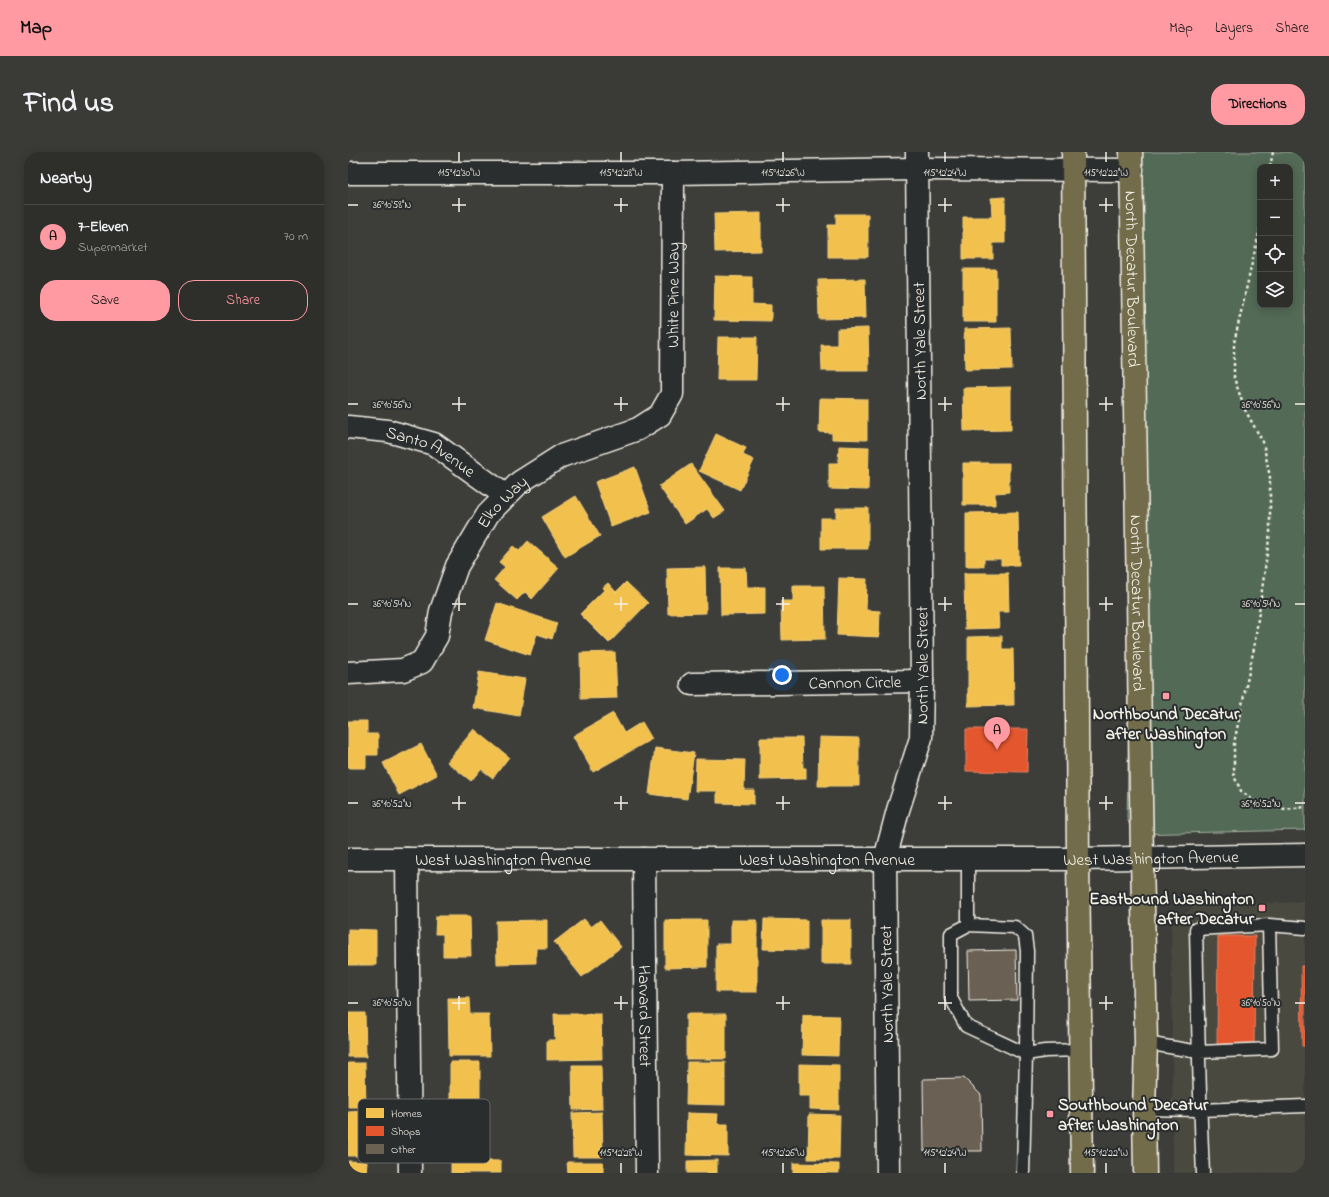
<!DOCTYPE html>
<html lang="en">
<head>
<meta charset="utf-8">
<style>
  :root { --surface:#2e2e2b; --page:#3a3a37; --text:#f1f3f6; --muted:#a7a8a9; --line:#494a47; --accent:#ff9aa2 }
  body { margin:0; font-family:"Indie Flower",sans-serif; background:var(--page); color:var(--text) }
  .controls { position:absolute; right:12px; top:12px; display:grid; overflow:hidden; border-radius:8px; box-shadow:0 2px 10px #0003 }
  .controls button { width:36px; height:36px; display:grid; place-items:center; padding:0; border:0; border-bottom:1px solid var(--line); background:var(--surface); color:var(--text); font:20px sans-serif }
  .you { position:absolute; left:434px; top:523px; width:14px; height:14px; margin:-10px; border:3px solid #fff; border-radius:50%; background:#1a73e8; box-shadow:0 0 0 6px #1a73e833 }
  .badge { display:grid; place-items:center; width:26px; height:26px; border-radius:50%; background:var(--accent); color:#111; font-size:13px; font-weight:700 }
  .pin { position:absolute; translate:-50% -33px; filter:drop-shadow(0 1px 2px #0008) }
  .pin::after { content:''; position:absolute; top:21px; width:14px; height:12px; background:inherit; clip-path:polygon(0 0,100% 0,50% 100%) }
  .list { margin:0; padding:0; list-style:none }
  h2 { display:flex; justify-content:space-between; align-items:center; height:52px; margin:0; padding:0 16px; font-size:17px }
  h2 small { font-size:13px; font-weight:400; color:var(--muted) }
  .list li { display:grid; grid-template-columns:26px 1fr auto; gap:12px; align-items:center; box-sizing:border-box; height:64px; padding:0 16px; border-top:1px solid var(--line) }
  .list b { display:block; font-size:15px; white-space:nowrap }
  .list p { margin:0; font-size:13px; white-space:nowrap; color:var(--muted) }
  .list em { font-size:13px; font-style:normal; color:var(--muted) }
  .actions { display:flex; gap:8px; padding:12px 16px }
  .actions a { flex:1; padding:9px 0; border:1px solid var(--accent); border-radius:16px; text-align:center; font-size:14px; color:var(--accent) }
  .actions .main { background:var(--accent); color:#111 }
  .icon { flex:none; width:22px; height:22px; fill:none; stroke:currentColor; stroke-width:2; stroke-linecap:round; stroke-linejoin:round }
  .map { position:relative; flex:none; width:957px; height:1021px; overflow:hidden; border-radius:16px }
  header { display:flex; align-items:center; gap:24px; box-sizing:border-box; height:56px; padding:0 20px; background:var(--accent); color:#111 }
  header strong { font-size:19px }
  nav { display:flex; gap:22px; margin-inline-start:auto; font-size:14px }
  .intro { display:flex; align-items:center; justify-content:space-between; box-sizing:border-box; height:96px; padding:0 24px }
  h1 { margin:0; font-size:28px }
  .button { padding:10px 18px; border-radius:16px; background:var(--accent); color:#111; font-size:14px; font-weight:700 }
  main { display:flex; gap:24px; padding:0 24px }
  aside { flex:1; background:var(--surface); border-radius:16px; box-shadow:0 2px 10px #0003 }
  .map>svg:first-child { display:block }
  .built { fill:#4a4840 }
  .green { fill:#536a57; stroke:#a4aea0; fill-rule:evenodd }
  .homes { fill:#f2c14e; stroke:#f3cf7c }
  .shops { fill:#e4572e; stroke:#e98566 }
  .building { fill:#6a6152; stroke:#f4f1e8 }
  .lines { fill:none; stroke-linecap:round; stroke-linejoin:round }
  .service-casing { stroke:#f4f1e8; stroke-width:15 }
  .minor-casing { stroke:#f4f1e8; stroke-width:25 }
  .secondary-casing { stroke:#f4f1e8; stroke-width:25 }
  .primary-casing { stroke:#f4f1e8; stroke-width:25 }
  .path { stroke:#f4f1e8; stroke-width:2.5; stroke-dasharray:3 3; stroke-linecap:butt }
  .service { stroke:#2a2d2e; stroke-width:12 }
  .minor { stroke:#2a2d2e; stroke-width:22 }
  .secondary { stroke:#2a2d2e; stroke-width:22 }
  .primary { stroke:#726c4b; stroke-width:22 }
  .ticks { fill:none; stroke:#f4f1e8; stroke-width:1.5 }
  .poi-dot { fill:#ff9aa2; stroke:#2a2d2e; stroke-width:1.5 }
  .labels { text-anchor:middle; stroke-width:4; stroke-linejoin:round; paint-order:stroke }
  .street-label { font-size:17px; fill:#f4f1e8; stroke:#2a2d2e }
  .poi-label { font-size:17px; font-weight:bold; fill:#f4f1e8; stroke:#2a2d2e }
  .key { fill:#2a2d2e; stroke:#676866; stroke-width:1 }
  .key-label { font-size:11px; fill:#f4f1e8 }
  .ticks-label { font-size:10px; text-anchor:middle; fill:#f4f1e8; stroke:#2a2d2e; stroke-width:4; stroke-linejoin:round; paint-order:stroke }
</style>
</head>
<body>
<header>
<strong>Map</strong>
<nav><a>Map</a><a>Layers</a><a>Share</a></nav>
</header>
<div class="intro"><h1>Find us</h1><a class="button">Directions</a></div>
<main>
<aside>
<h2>Nearby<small></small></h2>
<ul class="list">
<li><span class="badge">A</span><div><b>7-Eleven</b><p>Supermarket</p></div><em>70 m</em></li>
</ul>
<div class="actions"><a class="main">Save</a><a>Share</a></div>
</aside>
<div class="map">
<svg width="957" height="1021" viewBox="0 0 957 1021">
  <rect width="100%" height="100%" fill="#3d3d39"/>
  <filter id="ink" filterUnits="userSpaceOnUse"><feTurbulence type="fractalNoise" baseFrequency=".025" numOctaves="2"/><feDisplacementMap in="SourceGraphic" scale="8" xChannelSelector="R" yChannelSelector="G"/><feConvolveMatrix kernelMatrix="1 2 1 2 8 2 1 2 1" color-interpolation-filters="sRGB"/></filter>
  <g filter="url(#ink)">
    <path class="built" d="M957,750V1021H825L823,774L847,753Z"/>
    <path class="green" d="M791,0H957V678L785,682L779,666ZM912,15H942V153H912Z"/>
    <path class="homes" d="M657,45V91H645V107H615V65H644L643,46Z
      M413,61V99L367,100L366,62Z
      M488,62H520V105H480V73H488Z
      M615,117H648V170H615Z
      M367,124L404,125V152L423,153V169L366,168Z
      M517,127L518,166L471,167L470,128Z
      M520,176L521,219H474L473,193H489V177Z
      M663,176L664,217L617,218L616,177Z
      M370,185H409L408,228H369Z
      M663,235V278L616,279L615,236Z
      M472,246L519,247V288L484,287V281L471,280Z
      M368,282L398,296L395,303L406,308L392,338L351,319Z
      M491,294L521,295L520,338L481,337V311H490Z
      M615,311H661V340L647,341V353H615Z
      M343,312L377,359L366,366L359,357L337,372L311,334Z
      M287,315L303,360L263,375L247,330Z
      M228,344L252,384L217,405L194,365Z
      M488,356H520V397H473V366H488Z
      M670,360L671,413H653V407H636V414H618V361Z
      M180,389L211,416L184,447L177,440L169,448L146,428L157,415L151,410L165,394L171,399Z
      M357,415L358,461L320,462L319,416Z
      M372,416H398L399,435H417V462L373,463Z
      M616,421H660L661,460H650L651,476L617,477Z
      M491,426L519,427L518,458L532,459L531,485L489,483Z
      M278,430L300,451L261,491L232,462L256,438L254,436L260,431L268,440Z
      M445,434H476L477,487L434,488L433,449H445Z
      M149,451L209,471L204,487L189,482L182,503L137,488Z
      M654,484V497H665L666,553L620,554V485Z
      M267,500L269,546L233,547L232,501Z
      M131,520L177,527L171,564L125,556Z
      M265,561L276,581L294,570L304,587L245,620L225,584Z
      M0,569H19V582H30V603H18V616H0Z
      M126,577L161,605L145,626L133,617L123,629L99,610Z
      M471,585L511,586V634H470Z
      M412,586H454L455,616H458V627L412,628Z
      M73,592L89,623L51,643L35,611Z
      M307,596L346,601L339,647L301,642Z
      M348,607L397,608L396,638H406V652L369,651V639H347Z
      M88,764H122L123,804H95V782H87Z
      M236,767L243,775L252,768L273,795L234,825L206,790Z
      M416,767L459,768V798L415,797Z
      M199,768V796H188V811L149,812L148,769Z
      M317,768H359V815L317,816Z
      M383,768H409V840H368V792H383Z
      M473,768H503V812H473Z
      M0,777L28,778V813H0Z
      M100,846H121L122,862H141L142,904H101Z
      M0,861H17L18,905H0Z
      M206,862H253L254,907L199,908V888H207Z
      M338,862H378V907H338Z
      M455,863L491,864L490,904L454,903Z
      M102,910H132V955H102Z
      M339,910H377V953L338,952Z
      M0,911H17L18,955H0Z
      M451,912L491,913V958L462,957V944H451Z
      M224,913H253L254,957L225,958Z
      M17,959L18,1004H0V960Z
      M254,960L255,1005H225L224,961Z
      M339,961L370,962L369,972H380V1004L338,1003Z
      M461,962L492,963L491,1007H460Z
      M103,1008L153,1009V1021H103Z
      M369,1008V1021H339V1009Z
      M0,1009L19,1010L18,1021H0Z
      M219,1010H255V1021H220Z
      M445,1011L491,1012V1021H445Z"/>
    <path class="shops" d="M618,577H680L679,620L618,619Z
      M870,784H907L906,897H869Z
      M953,814H957V894H954Z"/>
    <path class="building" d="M668,798L669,848L621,849L620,799Z
      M616,926L633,943L634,999H576L575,927Z"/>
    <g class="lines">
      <g class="service-casing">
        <path id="service" d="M620,707V773L667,775L677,784L679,799L678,902L618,874L603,846V782L620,773
          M921,773L957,776
          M798,891L851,900L924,897L921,773L848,777C850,858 851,940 855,1021
          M796,957L852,958L957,954
          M675,1021L678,902L697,899L732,898"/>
      </g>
      <g class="minor-casing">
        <g id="minor">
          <path d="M0,21H325L569,17L784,18"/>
          <path id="s1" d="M0,275L40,279L86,292L158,344"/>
          <path id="s2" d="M0,521L55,518L74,510L89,484L93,459L109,414L140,362L172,330L213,304L290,277L312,263L324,242L325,21"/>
          <path id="s3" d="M344,532L574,529"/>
          <path d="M59,707L62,1021"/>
          <path id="s4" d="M296,707L299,1021"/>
          <path id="s5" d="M540,1021L537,707L550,658L573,586L574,529L569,0"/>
        </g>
      </g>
      <g class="secondary-casing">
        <g id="secondary">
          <path id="s6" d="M0,707H730L957,703"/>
        </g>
      </g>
      <g class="primary-casing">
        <g id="primary">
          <path d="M725,0L730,707L734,1021"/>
          <path id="s7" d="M783,0L794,706L798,891L796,957L797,1021"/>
        </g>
      </g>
      <path class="path" d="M922,15L925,0
        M912,76L886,191V226L897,258L915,290L922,325V380L906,496L886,591V624L893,639L909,651L934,657L957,655"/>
      <use href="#service" class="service"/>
      <use href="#minor" class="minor"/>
      <use href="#secondary" class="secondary"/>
      <use href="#primary" class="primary"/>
    </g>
  </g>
  <path class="ticks" d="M111,0V10M273,0V10M435,0V10M597,0V10M758,0V10M111,46V60M273,46V60M435,46V60M597,46V60M758,46V60M0,53H10M104,53H118M266,53H280M428,53H442M590,53H604M751,53H765M111,245V259M273,245V259M435,245V259M597,245V259M758,245V259M0,252H10M104,252H118M266,252H280M428,252H442M590,252H604M751,252H765M947,252H957M111,445V459M273,445V459M435,445V459M597,445V459M758,445V459M0,452H10M104,452H118M266,452H280M428,452H442M590,452H604M751,452H765M947,452H957M111,644V658M273,644V658M435,644V658M597,644V658M758,644V658M0,651H10M104,651H118M266,651H280M428,651H442M590,651H604M751,651H765M947,651H957M111,844V858M273,844V858M435,844V858M597,844V858M758,844V858M0,851H10M104,851H118M266,851H280M428,851H442M590,851H604M751,851H765M947,851H957M273,1011V1021M435,1011V1021M597,1011V1021M758,1011V1021"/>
  <g class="poi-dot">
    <rect x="814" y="540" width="8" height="8" rx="2"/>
    <rect x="910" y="752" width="8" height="8" rx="2"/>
    <rect x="698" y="958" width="8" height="8" rx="2"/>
  </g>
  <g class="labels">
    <g class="street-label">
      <text dy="6" stroke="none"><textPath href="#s7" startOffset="127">North Decatur Boulevard</textPath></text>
      <text dy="6" stroke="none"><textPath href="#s2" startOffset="564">White Pine Way</textPath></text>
      <text transform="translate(571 189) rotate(-91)" y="6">North Yale Street</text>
      <text dy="6" stroke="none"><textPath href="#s1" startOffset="88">Santo Avenue</textPath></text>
      <text dy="6" stroke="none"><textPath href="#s2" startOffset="258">Elko Way</textPath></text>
      <text dy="6" stroke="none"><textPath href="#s7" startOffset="451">North Decatur Boulevard</textPath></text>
      <text dy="6" stroke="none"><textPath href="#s5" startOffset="513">North Yale Street</textPath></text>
      <text dy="6" stroke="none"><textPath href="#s3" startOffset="163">Cannon Circle</textPath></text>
      <text dy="6" stroke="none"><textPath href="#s6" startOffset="803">West Washington Avenue</textPath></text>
      <text dy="6" stroke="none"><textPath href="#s6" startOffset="155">West Washington Avenue</textPath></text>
      <text dy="6" stroke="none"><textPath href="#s6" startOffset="479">West Washington Avenue</textPath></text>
      <text transform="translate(538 832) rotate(-91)" y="6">North Yale Street</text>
      <text dy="6" stroke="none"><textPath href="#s4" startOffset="157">Harvard Street</textPath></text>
    </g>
    <g class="poi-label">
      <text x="818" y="567">Northbound Decatur<tspan x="818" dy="20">after Washington</tspan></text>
      <text x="906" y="752" text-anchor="end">Eastbound Washington<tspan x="906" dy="20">after Decatur</tspan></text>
      <text x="710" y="958" text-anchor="start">Southbound Decatur<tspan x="710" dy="20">after Washington</tspan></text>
    </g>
  </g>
  <rect x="10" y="947" width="132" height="64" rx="6" class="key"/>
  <rect x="18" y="956" width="18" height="10" fill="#f2c14e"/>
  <rect x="18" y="974" width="18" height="10" fill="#e4572e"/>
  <rect x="18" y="992" width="18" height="10" fill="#6a6152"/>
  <g class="key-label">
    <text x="43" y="965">Homes</text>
    <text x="43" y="983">Shops</text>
    <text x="43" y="1001">Other</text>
  </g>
  <g class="ticks-label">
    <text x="111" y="24">115°12'30"W</text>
    <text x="273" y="24">115°12'28"W</text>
    <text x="435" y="24">115°12'26"W</text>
    <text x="597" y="24">115°12'24"W</text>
    <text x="758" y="24">115°12'22"W</text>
    <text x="44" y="56">36°10'58"N</text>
    <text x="44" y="256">36°10'56"N</text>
    <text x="913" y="256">36°10'56"N</text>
    <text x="44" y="455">36°10'54"N</text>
    <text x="913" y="455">36°10'54"N</text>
    <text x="44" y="655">36°10'52"N</text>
    <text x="913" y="655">36°10'52"N</text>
    <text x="44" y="854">36°10'50"N</text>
    <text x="913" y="854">36°10'50"N</text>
    <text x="273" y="1004">115°12'28"W</text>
    <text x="435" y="1004">115°12'26"W</text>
    <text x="597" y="1004">115°12'24"W</text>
    <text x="758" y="1004">115°12'22"W</text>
  </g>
</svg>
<div class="controls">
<button>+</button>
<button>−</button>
<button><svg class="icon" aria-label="locate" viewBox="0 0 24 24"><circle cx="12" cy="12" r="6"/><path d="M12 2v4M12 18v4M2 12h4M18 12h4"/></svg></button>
<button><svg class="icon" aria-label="layers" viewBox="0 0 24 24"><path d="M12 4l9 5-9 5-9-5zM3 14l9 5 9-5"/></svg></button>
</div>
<div class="you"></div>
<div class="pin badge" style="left:649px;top:598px">A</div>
</div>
</main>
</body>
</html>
